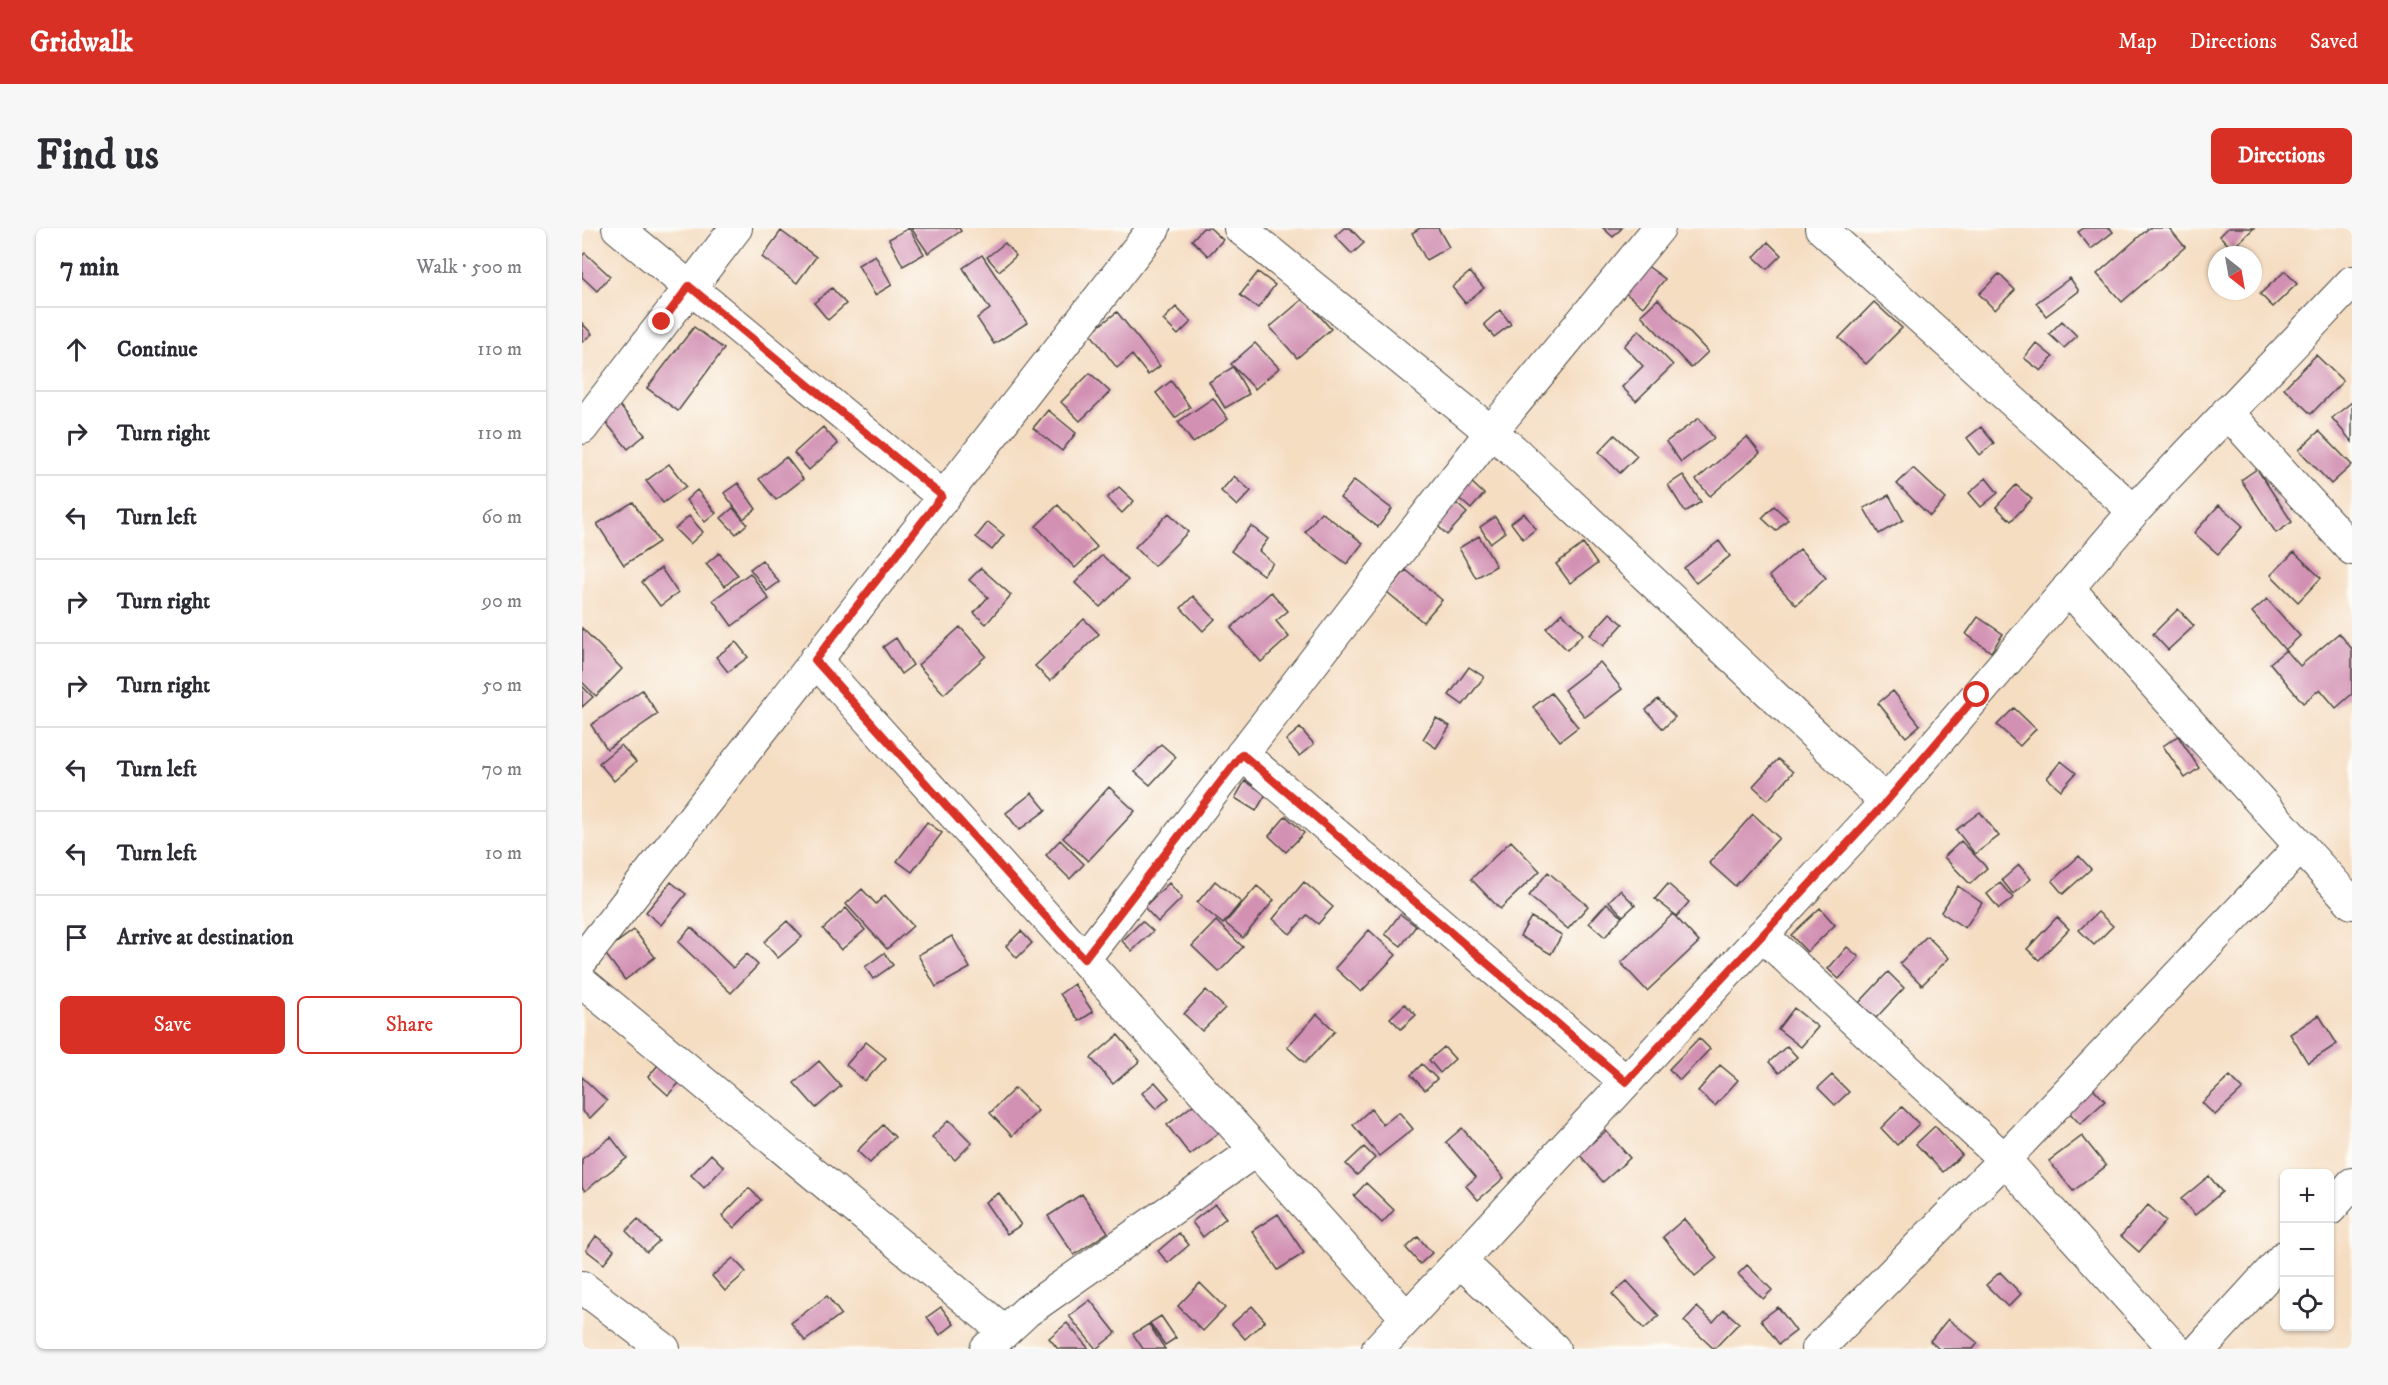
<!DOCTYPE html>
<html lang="en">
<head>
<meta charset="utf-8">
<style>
  :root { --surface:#fff; --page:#f7f7f7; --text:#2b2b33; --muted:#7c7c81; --line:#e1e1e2; --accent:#d93025 }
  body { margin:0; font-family:"IM FELL DW Pica",serif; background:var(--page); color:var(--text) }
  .controls { position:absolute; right:18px; bottom:18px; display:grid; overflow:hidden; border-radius:9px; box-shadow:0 2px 4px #0004 }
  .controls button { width:54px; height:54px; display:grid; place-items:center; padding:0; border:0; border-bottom:2px solid var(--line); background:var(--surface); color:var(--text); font:30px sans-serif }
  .compass { position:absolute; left:1626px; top:18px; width:54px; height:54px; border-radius:50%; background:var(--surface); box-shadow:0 2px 4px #0004; rotate:149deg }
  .stop { position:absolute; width:18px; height:18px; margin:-14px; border:4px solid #d93025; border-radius:50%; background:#fff }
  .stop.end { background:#d93025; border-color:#fff; box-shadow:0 2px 6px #0008 }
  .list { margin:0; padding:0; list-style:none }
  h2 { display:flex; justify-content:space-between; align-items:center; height:78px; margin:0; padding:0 24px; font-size:26px }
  h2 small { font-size:20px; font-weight:400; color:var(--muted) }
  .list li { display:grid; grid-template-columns:39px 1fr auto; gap:18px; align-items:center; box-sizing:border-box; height:84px; padding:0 24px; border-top:2px solid var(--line) }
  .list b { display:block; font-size:22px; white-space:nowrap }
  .list em { font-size:20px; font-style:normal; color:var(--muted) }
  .actions { display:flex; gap:12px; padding:18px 24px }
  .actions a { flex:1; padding:14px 0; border:2px solid var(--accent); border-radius:9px; text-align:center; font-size:21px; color:var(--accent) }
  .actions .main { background:var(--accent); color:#fff }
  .icon { flex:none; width:33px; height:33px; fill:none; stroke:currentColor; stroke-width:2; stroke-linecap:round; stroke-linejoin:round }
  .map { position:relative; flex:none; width:1770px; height:1121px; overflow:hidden; border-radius:9px }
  header { display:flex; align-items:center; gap:36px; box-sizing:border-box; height:84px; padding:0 30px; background:var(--accent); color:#fff }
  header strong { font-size:28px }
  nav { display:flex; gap:33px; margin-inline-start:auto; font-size:21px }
  .intro { display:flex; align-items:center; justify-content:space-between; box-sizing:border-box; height:144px; padding:0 36px }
  h1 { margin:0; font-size:42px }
  .button { padding:15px 27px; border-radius:9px; background:var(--accent); color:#fff; font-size:21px; font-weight:700 }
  main { display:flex; gap:36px; padding:0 36px }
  aside { flex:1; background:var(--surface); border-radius:9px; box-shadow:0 2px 4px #0004 }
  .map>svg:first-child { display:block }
  .building { fill:#d290b3 }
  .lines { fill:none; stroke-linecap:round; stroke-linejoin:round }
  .minor-casing { stroke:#494642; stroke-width:34 }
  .minor { stroke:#fff; stroke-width:32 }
  .route { stroke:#d93025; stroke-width:8 }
</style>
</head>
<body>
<header>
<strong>Gridwalk</strong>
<nav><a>Map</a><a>Directions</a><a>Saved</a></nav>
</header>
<div class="intro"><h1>Find us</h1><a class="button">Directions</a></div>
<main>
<aside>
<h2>7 min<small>Walk · 500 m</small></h2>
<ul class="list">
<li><svg class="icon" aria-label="ahead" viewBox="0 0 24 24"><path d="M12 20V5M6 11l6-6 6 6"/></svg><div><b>Continue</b></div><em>110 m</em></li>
<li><svg class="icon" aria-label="right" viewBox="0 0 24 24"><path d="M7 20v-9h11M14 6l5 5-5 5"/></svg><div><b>Turn right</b></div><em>110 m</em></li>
<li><svg class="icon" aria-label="left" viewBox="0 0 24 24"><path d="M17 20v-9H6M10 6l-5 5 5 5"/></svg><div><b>Turn left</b></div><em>60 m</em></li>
<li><svg class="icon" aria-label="right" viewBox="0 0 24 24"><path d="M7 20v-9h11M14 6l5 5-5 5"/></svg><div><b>Turn right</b></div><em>90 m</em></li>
<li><svg class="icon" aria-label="right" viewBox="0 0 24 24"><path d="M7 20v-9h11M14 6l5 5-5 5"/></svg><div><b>Turn right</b></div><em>50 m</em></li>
<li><svg class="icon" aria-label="left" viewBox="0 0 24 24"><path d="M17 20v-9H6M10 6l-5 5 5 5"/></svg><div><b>Turn left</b></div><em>70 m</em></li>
<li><svg class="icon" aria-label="left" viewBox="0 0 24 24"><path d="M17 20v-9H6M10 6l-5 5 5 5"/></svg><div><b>Turn left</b></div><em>10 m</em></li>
<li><svg class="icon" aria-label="arrive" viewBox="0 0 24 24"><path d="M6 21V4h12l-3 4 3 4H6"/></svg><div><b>Arrive at destination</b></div></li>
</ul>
<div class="actions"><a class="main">Save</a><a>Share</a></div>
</aside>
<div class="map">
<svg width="1770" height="1121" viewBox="0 0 1770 1121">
  <rect width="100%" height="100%" fill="#fdfcf7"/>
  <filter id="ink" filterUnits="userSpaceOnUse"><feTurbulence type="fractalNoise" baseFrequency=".0167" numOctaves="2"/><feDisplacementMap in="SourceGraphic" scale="12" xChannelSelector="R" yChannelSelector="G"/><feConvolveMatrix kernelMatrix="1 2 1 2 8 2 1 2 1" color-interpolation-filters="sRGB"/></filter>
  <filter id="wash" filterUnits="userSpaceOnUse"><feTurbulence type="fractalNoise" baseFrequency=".008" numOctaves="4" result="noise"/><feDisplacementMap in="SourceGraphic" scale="24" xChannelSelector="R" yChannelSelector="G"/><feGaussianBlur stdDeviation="1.35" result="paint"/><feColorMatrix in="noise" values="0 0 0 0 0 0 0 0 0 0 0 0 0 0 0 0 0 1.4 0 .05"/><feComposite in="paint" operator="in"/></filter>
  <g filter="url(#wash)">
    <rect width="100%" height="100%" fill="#f5ddc2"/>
    <g id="blocks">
      <path class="building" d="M327,0L342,26L321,38L307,11Z
        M329,0H377L379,3L346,25Z
        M621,0H628L641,12L626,28L610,12Z
        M762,0H768L782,15L770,26L753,8Z
        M838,0H856L867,19L844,32L830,5Z
        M1021,0H1040L1031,9Z
        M1502,0H1528L1531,4L1509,21L1496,4Z
        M1567,0H1587L1603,19L1540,74L1515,46Z
        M1646,0H1672L1650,21L1638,8Z
        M199,3L234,29L215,55L180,29Z
        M1186,14L1199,27L1185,41L1172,29Z
        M423,15L434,28L417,43L405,29Z
        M3,25L28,48L15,63L0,49V28Z
        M293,27L310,57L293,67L276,37Z
        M400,27L445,95L412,116L395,90L408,81L381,40Z
        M1064,37L1083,51L1061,79L1042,64Z
        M1703,43L1715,56L1691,79L1678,66Z
        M676,44L693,57L676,80L658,67Z
        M888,44L902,60L883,75L870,59Z
        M1417,46L1433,62L1413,82L1397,66Z
        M1488,50L1497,63L1464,88L1454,75Z
        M250,60L264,76L246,92L232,75Z
        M722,70L749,101L715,130L688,99Z
        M1076,71L1126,124L1109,140L1059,87Z
        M1292,74L1320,100L1284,136L1257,110Z
        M594,79L609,94L596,107L581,92Z
        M918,82L929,96L912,109L902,96Z
        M535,84L578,138L566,147L550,127L535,140L508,105Z
        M1480,93L1495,108L1482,120L1467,106Z
        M0,95L10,106L0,114Z
        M112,99L142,121L96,183L65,160Z
        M1057,102L1091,137L1054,173L1040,159L1061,138L1042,118Z
        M673,115L697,140L673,161L649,136Z
        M1454,115L1471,129L1459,143L1442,130Z
        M1734,127L1761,153L1729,186L1702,160Z
        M651,139L667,166L643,180L627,154Z
        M508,145L528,164L498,193L479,174Z
        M589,153L608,179L593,190L574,165Z
        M631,170L646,191L611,215L596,194Z
        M1770,174V214L1750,190Z
        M37,177L63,207L46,221L21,191Z
        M466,182L494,205L480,223L451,200Z
        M1117,190L1132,210L1099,234L1084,214Z
        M241,199L256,216L227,242L212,225Z
        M1399,199L1412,215L1398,227L1385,210Z
        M1737,203L1770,237L1749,256L1717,222Z
        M1033,207L1055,228L1038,245L1017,224Z
        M1165,209L1178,225L1128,268L1114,252Z
        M204,229L221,251L194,272L177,251Z
        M87,236L104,258L81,275L64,253Z
        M1331,240L1364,271L1348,288L1315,256Z
        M1675,241L1710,294L1694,305L1659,252Z
        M1101,247L1119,274L1103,284L1086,257Z
        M652,248L669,263L655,278L639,263Z
        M1404,250L1416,265L1399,279L1387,265Z
        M772,252L810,281L796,299L758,270Z
        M887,252L902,266L889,281L873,267Z
        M156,255L174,281L161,291L142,265Z
        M1434,257L1450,271L1429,293L1414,279Z
        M537,259L552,273L540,285L525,270Z
        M115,262L134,285L123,294L104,272Z
        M1307,267L1321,292L1297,306L1282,280Z
        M51,274L77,314L42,337L15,296Z
        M874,275L885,285L865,307L855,297Z
        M476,277L515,319L493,340L454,298Z
        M1637,277L1661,298L1636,326L1612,305Z
        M1192,278L1206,291L1194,303L1180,290Z
        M151,280L165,296L154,306L139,290Z
        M739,284L781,315L765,336L723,304Z
        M587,285L606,304L572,338L553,319Z
        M942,285L954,301L941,311L929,295Z
        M107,288L121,304L108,316L93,301Z
        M913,289L923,304L908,315L898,299Z
        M406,294L422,307L410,322L394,309Z
        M669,298L686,311L677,323L691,335L681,347L649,323Z
        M897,308L914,338L894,350L877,320Z
        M1137,313L1148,328L1114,355L1102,340Z
        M1001,316L1015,336L988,355L974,336Z
        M1218,321L1244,350L1214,377L1187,348Z
        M1712,324L1739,350L1716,374L1689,347Z
        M137,325L156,347L143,358L124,336Z
        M520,327L546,352L518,379L493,355Z
        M180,332L197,354L185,363L168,341Z
        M79,340L96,365L78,378L60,354Z
        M399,340L429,367L404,396L392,385L406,369L387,352Z
        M824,342L860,372L841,394L805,364Z
        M168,345L187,371L150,398L131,372Z
        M689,364L706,383L694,393L707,409L679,434L649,400Z
        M611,368L633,391L621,403L599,380Z
        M1685,371L1718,408L1703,422L1670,384Z
        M1596,381L1612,398L1586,422L1571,406Z
        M980,385L1001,406L985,422L964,400Z
        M1028,385L1041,396L1021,418L1008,407Z
        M1396,389L1421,406L1409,424L1384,406Z
        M502,391L517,406L468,453L453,438Z
        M378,399L404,428L362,466L336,437Z
        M0,400L40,441L14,468L0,454Z
        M1757,405L1770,421V466L1754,480L1738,461L1721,475L1688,435L1704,422L1718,438Z
        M314,410L331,437L319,446L301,419Z
        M154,414L166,429L146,444L134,429Z
        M1018,434L1040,461L1003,489L982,462Z
        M887,439L902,449L881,477L867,467Z
        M0,458L11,469L0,479Z
        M60,462L76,486L25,521L9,497Z
        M1311,463L1338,497L1324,509L1296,475Z
        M969,465L996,499L978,513L951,479Z
        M1076,471L1093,489L1081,501L1064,482Z
        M1432,480L1454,501L1438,518L1415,497Z
        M854,490L868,498L854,520L841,511Z
        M718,500L732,516L717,528L704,512Z
        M1596,508L1617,540L1603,550L1581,518Z
        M579,516L594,529L568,557L553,544Z
        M39,517L54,534L32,553L17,535Z
        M1196,531L1211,544L1186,572L1171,558Z
        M1479,533L1494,545L1479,562L1465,550Z
        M663,553L684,566L674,583L653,570Z
        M527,559L553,583L506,633L481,610Z
        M450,565L464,582L437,602L424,585Z
        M1398,584L1417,608L1393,626L1374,602Z
        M1171,586L1197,610L1153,658L1127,635Z
        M704,588L722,605L704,624L687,608Z
        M345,594L360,605L330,644L315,633Z
        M478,612L502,636L488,651L464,627Z
        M929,613L958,643L918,681L889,651Z
        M1379,613L1405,640L1388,656L1362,629Z
        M1497,628L1509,641L1481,666L1470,653Z
        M1437,637L1449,651L1431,666L1420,652Z
        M966,644L1006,678L986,701L947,668Z
        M633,653L659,674L641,696L615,675Z
        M89,654L104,666L79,697L64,684Z
        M722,654L751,679L736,696L725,687L708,706L691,691Z
        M587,655L600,670L576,694L562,679Z
        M1418,655L1431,670L1417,681L1405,666Z
        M1086,656L1107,674L1095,688L1073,671Z
        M675,658L692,672L661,710L643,695Z
        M1376,658L1400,675L1383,700L1359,684Z
        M280,661L294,676L303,667L331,698L305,721L264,676Z
        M1038,662L1053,677L1041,688L1027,673Z
        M1025,675L1040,689L1023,709L1007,695Z
        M264,680L283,702L259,722L241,701Z
        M1238,680L1253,697L1225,724L1209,707Z
        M1516,684L1531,698L1512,717L1497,702Z
        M818,686L834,698L819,718L803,706Z
        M1091,686L1117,714L1065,763L1039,735Z
        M949,689L980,707L969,726L938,708Z
        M1475,689L1487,701L1457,732L1445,721Z
        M205,693L220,709L196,730L182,714Z
        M560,693L571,703L550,723L540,713Z
        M634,693L661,719L637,744L610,718Z
        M109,699L151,740L165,726L176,737L149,765L96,714Z
        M52,702L73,729L43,752L22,724Z
        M787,702L814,727L779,764L753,740Z
        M439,703L450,715L435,730L424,718Z
        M370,708L388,740L354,759L336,727Z
        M1345,708L1367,730L1340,757L1318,735Z
        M1265,719L1277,729L1257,751L1246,741Z
        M302,725L311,737L291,751L283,739Z
        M1306,744L1322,760L1294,790L1277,775Z
        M492,756L511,784L497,793L478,766Z
        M624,762L643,780L620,803L602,786Z
        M823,776L834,787L819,801L808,790Z
        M1212,780L1236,799L1219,819L1196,801Z
        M735,786L753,803L723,835L705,819Z
        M1737,787L1755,816L1726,835L1708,806Z
        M536,807L558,833L531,856L509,830Z
        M1117,810L1128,821L1098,852L1087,841Z
        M284,814L304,830L283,853L264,837Z
        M1205,818L1215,829L1197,845L1187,834Z
        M862,819L873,831L858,845L847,832Z
        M237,833L259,858L234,880L212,855Z
        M840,836L855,851L843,862L829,847Z
        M76,837L97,855L86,867L66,849Z
        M1138,837L1156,852L1133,878L1116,863Z
        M1250,847L1267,864L1253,877L1236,860Z
        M1648,848L1661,861L1633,887L1620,875Z
        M0,849L25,873L8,890L0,883Z
        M573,854L587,870L574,881L560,865Z
        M1509,858L1523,873L1498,896L1484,881Z
        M433,860L456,883L430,908L408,885Z
        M615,874L638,904L608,927L585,897Z
        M1320,879L1337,896L1315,917L1299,900Z
        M789,881L801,897L817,884L831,901L797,928L771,897Z
        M367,892L390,915L373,932L350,909Z
        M301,897L313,909L288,935L275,923Z
        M1353,898L1380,927L1361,944L1334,916Z
        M880,900L922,950L896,972L884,958L894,949L864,914Z
        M1024,903L1048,930L1021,954L997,926Z
        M1500,908L1524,938L1491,963L1467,933Z
        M29,909L45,930L3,963L0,959V931Z
        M782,919L793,930L775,947L764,936Z
        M129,926L142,939L122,960L109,947Z
        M1627,948L1640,964L1613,987L1599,971Z
        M784,955L812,982L800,995L772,968Z
        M167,960L179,972L152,1000L140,988Z
        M417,965L439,997L425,1006L403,974Z
        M500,966L526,1004L492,1027L466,988Z
        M633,976L644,990L621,1009L610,994Z
        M1566,977L1584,993L1557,1024L1539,1008Z
        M696,986L722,1025L696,1042L670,1003Z
        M56,991L77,1013L65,1024L44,1003Z
        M1102,991L1135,1030L1113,1048L1081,1009Z
        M597,1005L607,1017L586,1035L576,1023Z
        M14,1008L32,1022L22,1036L4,1022Z
        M836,1009L850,1025L838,1036L824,1020Z
        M151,1030L164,1044L143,1063L130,1048Z
        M1165,1037L1190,1062L1181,1071L1156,1046Z
        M1418,1044L1439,1066L1426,1079L1404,1057Z
        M1045,1053L1077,1088L1062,1101L1030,1066Z
        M618,1055L643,1080L621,1103L596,1078Z
        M245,1068L259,1086L223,1113L209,1095Z
        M508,1072L534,1105L514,1121L487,1088Z
        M670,1078L683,1093L663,1111L650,1096Z
        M359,1079L372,1096L358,1107L345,1089Z
        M1115,1079L1131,1094L1142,1082L1157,1095L1132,1121L1102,1093Z
        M1196,1079L1214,1103L1197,1116L1179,1092Z
        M579,1088L594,1110L583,1117L568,1095Z
        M1366,1091L1396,1115L1391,1121H1357L1348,1113Z
        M485,1095L507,1121H476L467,1110Z
        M567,1096L583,1121H561L551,1106Z"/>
    </g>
  </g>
  <g filter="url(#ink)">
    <use href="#blocks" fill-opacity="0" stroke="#494642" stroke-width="1.5"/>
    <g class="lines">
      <g class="minor-casing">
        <path id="minor" d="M36,0L360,268
          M658,0L931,222L1304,574
          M1239,0L1552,283
          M1645,184L1770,321
          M0,200L154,0
          M1486,360L1770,675
          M233,432L825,1090
          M660,526L1044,854
          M1180,707L1422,931L1593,1121
          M502,731L909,204L1077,0
          M0,732L572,0
          M0,754L422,1103
          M1748,981L1770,956
          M878,1033L972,1121
          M0,1059L82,1121
          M404,1121L445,1083L674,922
          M796,1121L1304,574L1552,283L1770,54
          M1236,1121L1412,942L1719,618
          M1618,1121L1702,1029"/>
      </g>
      <use href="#minor" class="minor"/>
    </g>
  </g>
  <g class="lines" filter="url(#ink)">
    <path class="route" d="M80,94L107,58L360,268L233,432L502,731L660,526L1044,854L1304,574L1395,467"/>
  </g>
</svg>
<div class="controls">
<button>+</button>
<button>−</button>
<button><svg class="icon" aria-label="locate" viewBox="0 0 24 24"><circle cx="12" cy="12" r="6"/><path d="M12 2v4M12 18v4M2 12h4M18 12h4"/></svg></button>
</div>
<svg class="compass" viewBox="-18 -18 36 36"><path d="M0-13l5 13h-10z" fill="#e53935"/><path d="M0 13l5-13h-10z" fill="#7c7c81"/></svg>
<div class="stop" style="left:1395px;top:467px"></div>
<div class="stop end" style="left:80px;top:94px"></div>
</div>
</main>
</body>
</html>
